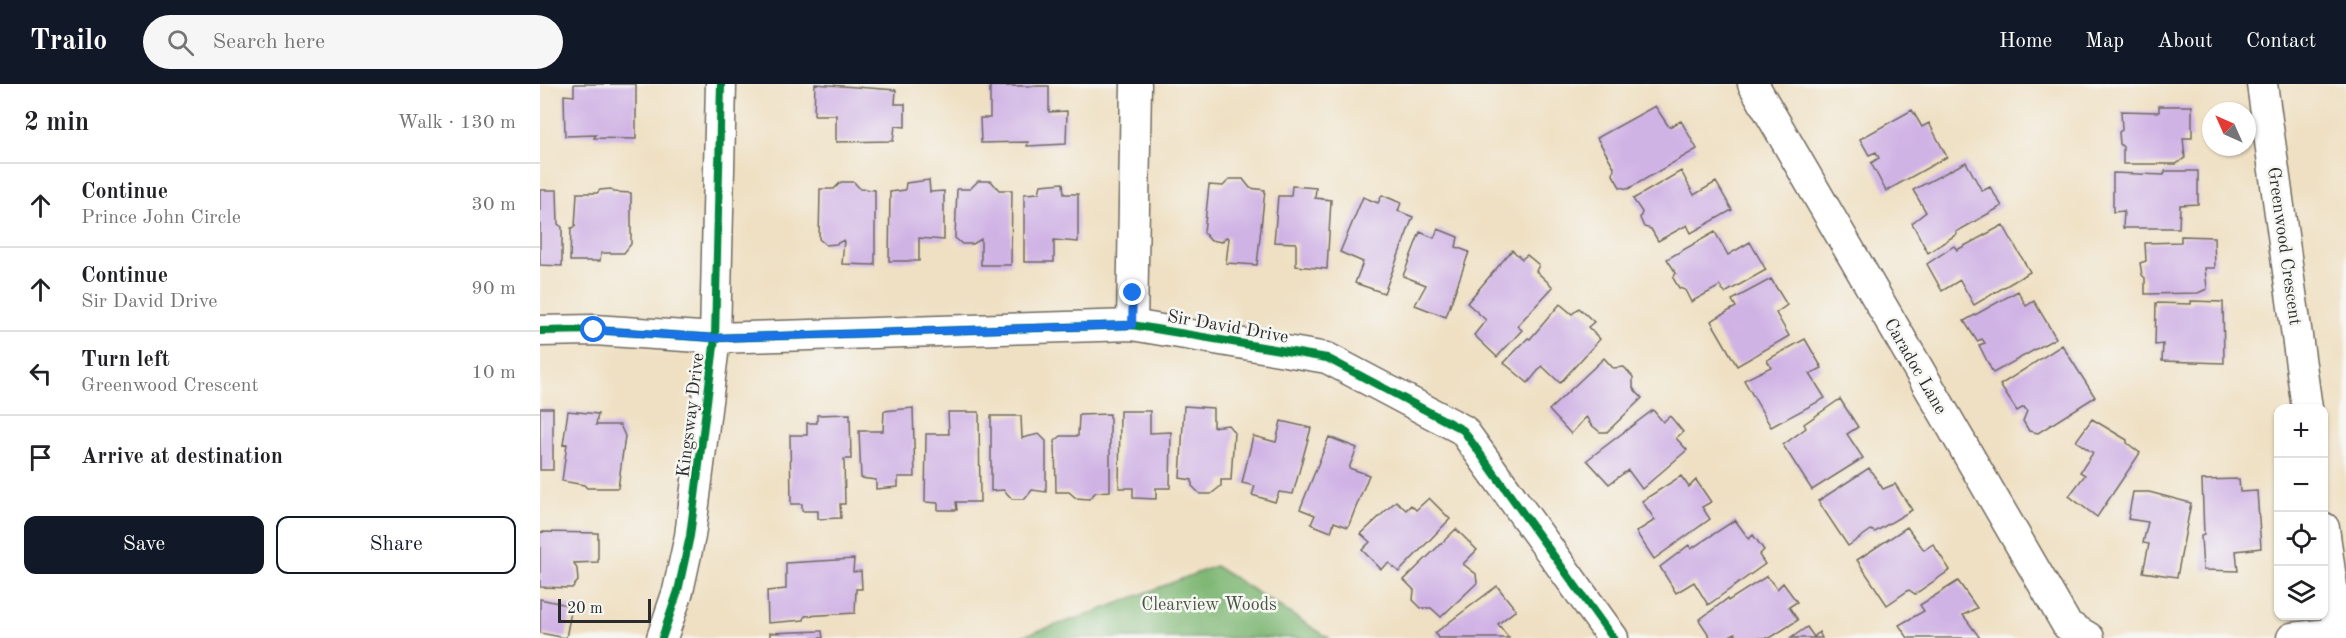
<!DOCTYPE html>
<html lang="en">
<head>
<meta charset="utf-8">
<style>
  :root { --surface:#fff; --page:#f6f6f6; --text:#202124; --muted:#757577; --line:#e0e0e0; --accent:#111827 }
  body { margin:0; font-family:"Old Standard TT",serif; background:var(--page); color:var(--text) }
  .controls { position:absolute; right:18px; bottom:18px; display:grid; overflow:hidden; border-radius:12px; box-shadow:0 2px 4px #0004 }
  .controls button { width:54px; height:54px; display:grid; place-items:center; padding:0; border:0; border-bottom:2px solid var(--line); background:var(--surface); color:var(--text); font:30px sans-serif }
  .compass { position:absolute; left:1662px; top:18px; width:54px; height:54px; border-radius:50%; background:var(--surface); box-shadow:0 2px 4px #0004; rotate:315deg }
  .scale { position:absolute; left:18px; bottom:15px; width:93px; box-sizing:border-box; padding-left:6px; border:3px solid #2b2b2b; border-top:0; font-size:16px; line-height:21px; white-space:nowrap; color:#2b2b2b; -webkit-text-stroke:4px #f6f6f2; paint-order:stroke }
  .stop { position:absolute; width:18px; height:18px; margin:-14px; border:4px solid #1a73e8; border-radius:50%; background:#fff }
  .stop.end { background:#1a73e8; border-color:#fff; box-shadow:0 2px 6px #0008 }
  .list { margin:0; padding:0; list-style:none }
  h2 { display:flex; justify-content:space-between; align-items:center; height:78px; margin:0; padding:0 24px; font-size:26px }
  h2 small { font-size:20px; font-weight:400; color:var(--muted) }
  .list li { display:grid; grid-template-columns:39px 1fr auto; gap:18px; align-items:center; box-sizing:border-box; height:84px; padding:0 24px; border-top:2px solid var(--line) }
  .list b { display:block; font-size:22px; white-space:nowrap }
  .list p { margin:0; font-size:20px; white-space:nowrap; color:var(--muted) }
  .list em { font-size:20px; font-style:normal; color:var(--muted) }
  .actions { display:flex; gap:12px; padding:18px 24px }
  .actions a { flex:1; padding:14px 0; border:2px solid var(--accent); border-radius:12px; text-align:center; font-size:21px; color:var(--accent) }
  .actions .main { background:var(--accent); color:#fff }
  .icon { flex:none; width:33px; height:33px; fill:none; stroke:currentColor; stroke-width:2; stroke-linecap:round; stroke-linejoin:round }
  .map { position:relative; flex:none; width:1806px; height:554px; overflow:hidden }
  header { display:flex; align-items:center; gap:36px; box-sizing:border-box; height:84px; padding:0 30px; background:var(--accent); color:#fff }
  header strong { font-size:28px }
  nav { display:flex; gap:33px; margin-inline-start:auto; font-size:21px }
  .search { width:420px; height:54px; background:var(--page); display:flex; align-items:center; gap:15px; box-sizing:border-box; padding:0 21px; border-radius:33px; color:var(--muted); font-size:22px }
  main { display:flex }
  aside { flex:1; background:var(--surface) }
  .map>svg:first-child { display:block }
  .forest { fill:#7fb774; stroke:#557150; stroke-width:1.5 }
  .building { fill:#d0b3e5 }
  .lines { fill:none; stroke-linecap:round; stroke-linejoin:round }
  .minor-casing { stroke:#706a60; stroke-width:33 }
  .minor { stroke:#fff; stroke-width:30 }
  .cycleway-casing { stroke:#f6f6f2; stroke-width:11 }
  .cycleway { stroke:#00873e; stroke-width:8 }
  .route { stroke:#1a73e8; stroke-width:8 }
  .labels { text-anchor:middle; stroke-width:5; stroke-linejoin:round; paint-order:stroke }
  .street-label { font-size:18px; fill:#2b2b2b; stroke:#f6f6f2 }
  .park-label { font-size:18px; fill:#485642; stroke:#f6f6f2 }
</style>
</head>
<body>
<header>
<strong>Trailo</strong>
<div class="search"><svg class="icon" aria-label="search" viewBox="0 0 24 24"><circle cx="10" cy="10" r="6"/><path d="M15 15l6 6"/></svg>Search here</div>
<nav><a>Home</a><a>Map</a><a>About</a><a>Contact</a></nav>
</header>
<main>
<aside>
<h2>2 min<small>Walk · 130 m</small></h2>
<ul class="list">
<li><svg class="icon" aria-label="ahead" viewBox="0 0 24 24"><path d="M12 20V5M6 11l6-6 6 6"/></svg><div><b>Continue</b><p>Prince John Circle</p></div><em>30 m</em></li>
<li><svg class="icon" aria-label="ahead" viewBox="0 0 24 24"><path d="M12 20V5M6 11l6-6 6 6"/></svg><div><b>Continue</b><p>Sir David Drive</p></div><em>90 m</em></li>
<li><svg class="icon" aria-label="left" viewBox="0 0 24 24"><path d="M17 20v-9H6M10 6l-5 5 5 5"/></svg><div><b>Turn left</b><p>Greenwood Crescent</p></div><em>10 m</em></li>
<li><svg class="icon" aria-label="arrive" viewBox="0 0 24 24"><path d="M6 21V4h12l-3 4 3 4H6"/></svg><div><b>Arrive at destination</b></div></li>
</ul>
<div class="actions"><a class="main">Save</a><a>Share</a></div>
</aside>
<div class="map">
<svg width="1806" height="554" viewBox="0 0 1806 554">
  <rect width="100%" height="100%" fill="#f6f6f2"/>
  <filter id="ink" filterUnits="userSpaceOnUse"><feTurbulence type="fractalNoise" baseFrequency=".0167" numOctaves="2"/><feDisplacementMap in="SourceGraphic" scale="12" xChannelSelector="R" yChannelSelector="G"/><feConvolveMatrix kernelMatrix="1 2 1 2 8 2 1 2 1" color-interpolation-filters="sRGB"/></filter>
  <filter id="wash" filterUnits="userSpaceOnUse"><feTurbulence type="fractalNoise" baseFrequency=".008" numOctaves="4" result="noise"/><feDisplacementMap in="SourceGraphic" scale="24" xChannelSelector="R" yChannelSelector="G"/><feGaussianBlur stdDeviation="1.35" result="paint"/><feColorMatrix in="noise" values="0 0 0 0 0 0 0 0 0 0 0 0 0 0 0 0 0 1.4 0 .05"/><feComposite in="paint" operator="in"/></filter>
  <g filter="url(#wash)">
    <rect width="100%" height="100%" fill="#efe0c3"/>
    <path class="forest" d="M675,482L789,554H476L550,530Z"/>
    <g id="blocks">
      <path class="building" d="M34,0H96V55L54,54L56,51L25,52L24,11L34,12Z
        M275,0L356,6L355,20H365V43L355,42L353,57L296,58V31H274Z
        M450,2H509V28L527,27L526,60L487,62L488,58L441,59L440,34H450Z
        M1115,22L1129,43L1141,37L1157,65L1088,105L1080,103L1073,91L1074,83L1057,54Z
        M1619,22H1652V54H1643L1645,74L1636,80H1583V63L1580,60L1579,48L1582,46L1581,27L1619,28Z
        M1372,26L1382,43L1389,39L1407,73L1346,107L1331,79L1339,74L1336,68L1329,71L1320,55Z
        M1426,78L1442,107L1450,103L1462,122L1416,148L1417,150L1388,169L1372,139L1386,128L1373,106Z
        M1141,87L1154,111L1176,98L1192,126L1151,149L1147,141L1118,157L1111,145L1104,143L1100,134L1102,128L1093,115Z
        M1625,87H1658V120L1640,121L1639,144H1583L1584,127L1573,128V89L1624,91Z
        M690,95H703L710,104L725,106L717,181L686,179L689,154L686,153L682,158L670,156L664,149L669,101L683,102Z
        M389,96L390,108L404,107V156L379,154V177H349L350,108L365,106L366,99Z
        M438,97H451L459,106H472L471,181H441V155L433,160H422L415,154L417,105H430Z
        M301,98H314L320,105L335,106V181L302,180L304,156L296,160L286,161L279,155L280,105H294Z
        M523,99L524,110H538V158L514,156V178H484V110L499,109L501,101Z
        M752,102L776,104L775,114L791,116L787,185L756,182V159L734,158L738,112H751Z
        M71,105L74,108L91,109V160L84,169H61L60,177H30L31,144L35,143L37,109H57L60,106Z
        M0,106H17L18,140L22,143V182L0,181Z
        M842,111L861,119L858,127L873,133L844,209L815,199L823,178L800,168L823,113L838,119Z
        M1463,141L1490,188L1434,221L1420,196L1402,207L1387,180L1414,162L1417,166Z
        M898,145L918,153L916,163L929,168L906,233L875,221L886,201L863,192L880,148L894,154Z
        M1175,148L1188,171L1210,158L1226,186L1185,209L1180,202L1151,218L1145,206L1139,204L1133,194L1136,189L1127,175Z
        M1641,152L1674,153L1675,184H1665L1667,205L1658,209L1605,210V194L1602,191L1600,179L1606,177L1605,159L1641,158Z
        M972,166L982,175L987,171L999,181L996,187L1013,203L977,242L982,246L957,273L934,251L946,236L927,219Z
        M1231,195L1247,221L1236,229L1249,252L1197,282L1171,237L1196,223L1192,216Z
        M1478,207L1486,222L1494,217L1516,254L1453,289L1439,261L1445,259L1442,255L1437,257L1424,237Z
        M1651,217L1683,218L1684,279L1622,277L1623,260L1615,261L1616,219L1651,220Z
        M1020,220L1032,230L1039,224L1054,238L1048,243L1060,255L1020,299L1002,282L988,299L964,279L988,254L990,255Z
        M1265,255L1282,284L1270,290L1285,314L1231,343L1204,296L1231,283L1227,276Z
        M1522,261L1555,313L1498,349L1489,347L1483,337L1487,327L1484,323L1477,327L1460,301Z
        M1064,274L1073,284L1084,283L1093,293V304L1102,314L1067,348H1060L1049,339L1050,338L1046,333L1031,350L1009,326Z
        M1300,315L1318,343L1307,350L1323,374L1272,406L1243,361L1266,344L1264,340Z
        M644,322L673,324V343L688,341L694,348L691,396H681V402L671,410H660L652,402V396L640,394Z
        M0,324H13V386H0Z
        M373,324L375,393H358V403L336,405V396L321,394L319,347H343L344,327Z
        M1113,326L1123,338L1130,332L1143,348L1136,354L1147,366L1102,405L1088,386L1069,400L1047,376Z
        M28,327L58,330L56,341H80L85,352L78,404H47L44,401L22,397L27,360L23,361Z
        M580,327H610V349L631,348L630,404H616V415L593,414V404H579Z
        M408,328H439L440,418H416L417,426H398V419L385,418L386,350H409Z
        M310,330L311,375H304L305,420H300L301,434L278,435V427H262V420H251L250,351H267V339H277V331Z
        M570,330V407L556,408L549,415L536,414L529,408H516L515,357L521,352H538L539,331Z
        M451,332H481L482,354L499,350L506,357V408L492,406L485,415H472L464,406L451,407Z
        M1552,335L1587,356V359L1600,369L1557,433L1529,412L1545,391L1540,388L1553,369L1536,357Z
        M741,337L771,344L753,410L739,408L735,418L712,411L715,402L702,399L713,352L736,358Z
        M789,353L817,364L809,384L829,391L808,443L794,438L791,448L771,440L775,431L760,425Z
        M1329,384L1343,405L1355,400L1372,426L1335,448L1331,446L1308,462L1278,417Z
        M1141,392L1149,403L1156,396L1171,418L1162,423L1170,435L1114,475L1096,448L1115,436L1102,417Z
        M1699,395L1700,408L1717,407L1721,464L1696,467L1698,487L1663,486L1661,452L1664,451L1662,396Z
        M1593,408H1609L1651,419L1637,493L1603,488L1609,460L1603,459L1608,438L1588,435Z
        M889,414L910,435L859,488L849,479L841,485L822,466L830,458L821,450L856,417L866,426L871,421L876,426Z
        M1195,436L1209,455L1213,451L1224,466L1219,471L1225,480L1168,521L1154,498L1136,509L1120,483L1149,461L1151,465Z
        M1367,443L1384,466L1393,460L1410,486L1375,510L1369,506L1347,521L1317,476Z
        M916,445L937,466L923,480L936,490L937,499L901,533L891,524H881L873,516L874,506L864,496Z
        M0,448L58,449V478L34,479L37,485L38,497L32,504L0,503Z
        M314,475L313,488L321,487L322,505H316L315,529L265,532L264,536L228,539L227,507L246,505V479Z
        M1227,492L1237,505L1243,499L1257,518L1249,523L1258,536L1230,554H1198L1195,549L1186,554H1171L1159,536L1187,515L1188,517Z
        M1418,497L1437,524L1423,531L1440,554H1368L1359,541L1384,527L1380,521Z
        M957,502L976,526L958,540L969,554H898L895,549Z
        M0,515L32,522L26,554L0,549Z
        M1267,543L1274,553L1279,548L1282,554H1251Z
        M280,547H282L283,554H230V549Z"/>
    </g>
  </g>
  <g filter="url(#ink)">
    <use href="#blocks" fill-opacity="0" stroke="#706a60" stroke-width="1.5"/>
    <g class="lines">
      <g class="minor-casing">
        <path id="minor" d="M1213,0L1527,541L1549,554
          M1722,0L1767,324
          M592,241L596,0
          M0,247L54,246L175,254L592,241L787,274L923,346L1073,554
          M1784,444L1799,554
          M122,554L138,507L150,452L175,254L181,0
          M1752,554L1798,549"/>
      </g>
      <use href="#minor" class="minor"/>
      <g class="cycleway-casing">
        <path id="cycleway" d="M0,247L54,246L175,254L592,241L787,274L923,346L1073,554
          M122,554L138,507L150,452L175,254L181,0"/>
      </g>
      <use href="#cycleway" class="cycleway"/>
    </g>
  </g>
  <g class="lines" filter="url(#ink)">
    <path class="route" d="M54,246L175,254L592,241L593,209"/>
  </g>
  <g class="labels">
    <g class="street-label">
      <text transform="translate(1745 162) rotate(82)" y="6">Greenwood Crescent</text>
      <text transform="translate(688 242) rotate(10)" y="6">Sir David Drive</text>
      <text transform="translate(1376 282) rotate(60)" y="6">Caradoc Lane</text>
      <text transform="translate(150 331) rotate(-83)" y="6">Kingsway Drive</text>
    </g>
    <g class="park-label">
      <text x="669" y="526">Clearview Woods</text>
    </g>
  </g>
</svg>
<div class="controls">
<button>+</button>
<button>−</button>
<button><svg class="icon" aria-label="locate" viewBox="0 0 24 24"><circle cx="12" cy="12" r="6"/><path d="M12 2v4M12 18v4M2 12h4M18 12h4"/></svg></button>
<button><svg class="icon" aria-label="layers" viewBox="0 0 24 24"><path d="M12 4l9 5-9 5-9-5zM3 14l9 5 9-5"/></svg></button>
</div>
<svg class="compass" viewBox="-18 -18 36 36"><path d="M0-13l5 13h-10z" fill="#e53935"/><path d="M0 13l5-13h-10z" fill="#757577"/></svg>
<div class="scale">20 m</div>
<div class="stop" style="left:54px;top:246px"></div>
<div class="stop end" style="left:593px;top:209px"></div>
</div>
</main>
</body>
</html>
